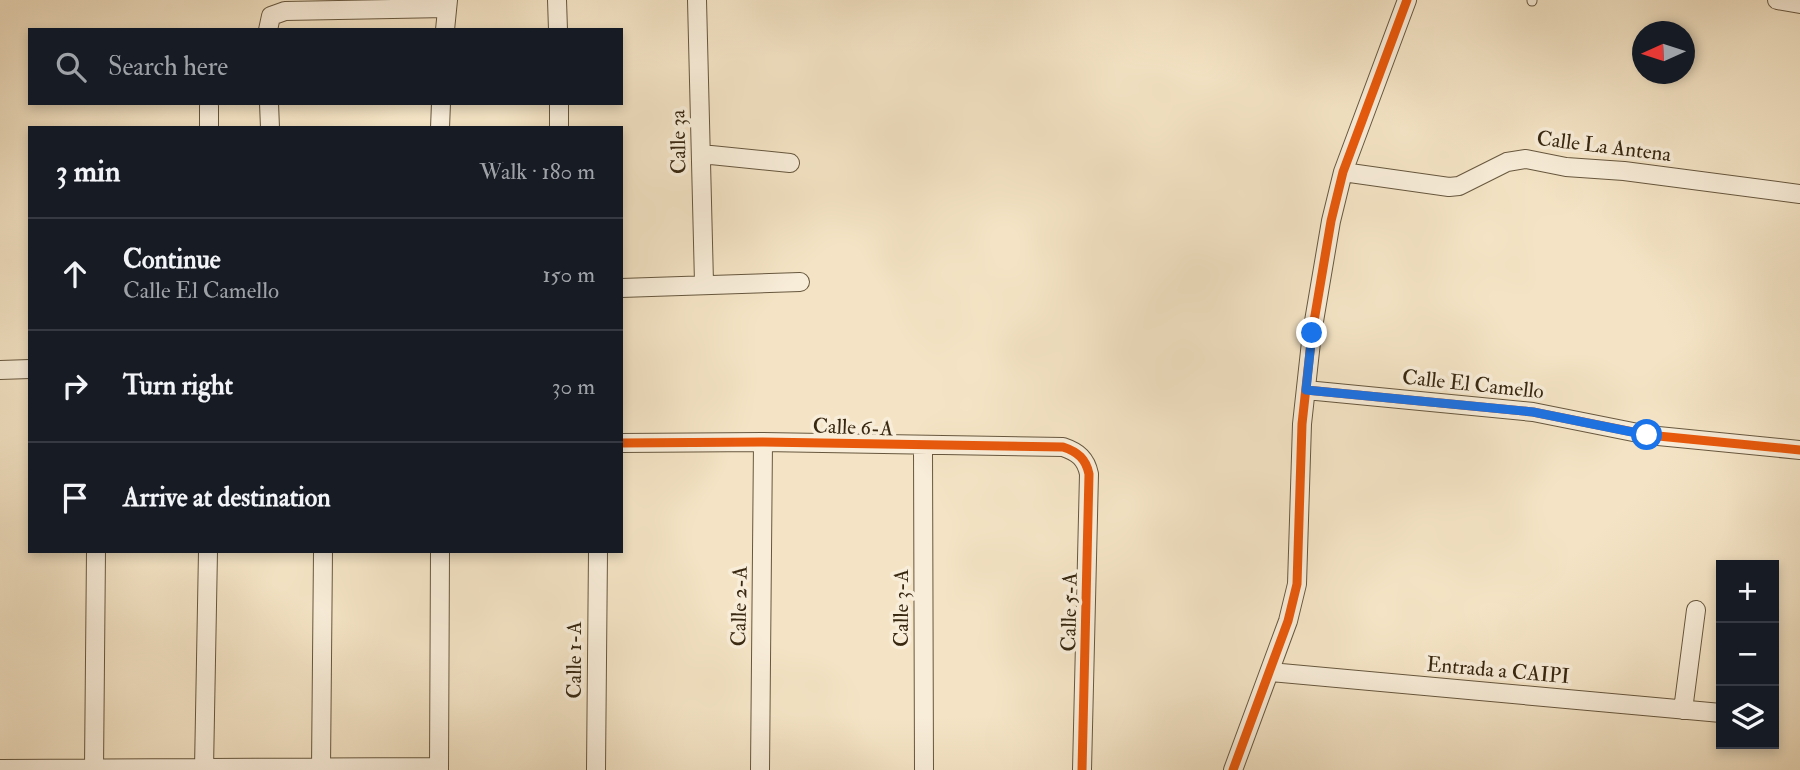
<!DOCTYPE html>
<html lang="en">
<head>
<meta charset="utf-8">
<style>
  :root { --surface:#171b24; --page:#242831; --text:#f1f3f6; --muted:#9ea1a6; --line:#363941 }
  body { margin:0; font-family:"IM FELL Double Pica",serif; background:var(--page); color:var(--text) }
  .controls { position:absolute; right:21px; bottom:21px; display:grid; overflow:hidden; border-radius:0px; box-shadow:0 4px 10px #0003 }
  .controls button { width:63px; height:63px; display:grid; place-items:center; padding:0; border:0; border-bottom:2px solid var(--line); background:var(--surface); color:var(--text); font:35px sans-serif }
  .compass { position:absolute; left:1632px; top:21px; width:63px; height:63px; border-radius:50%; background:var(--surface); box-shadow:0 4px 10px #0003; rotate:267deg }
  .stop { position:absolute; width:21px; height:21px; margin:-16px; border:5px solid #1a73e8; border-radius:50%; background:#fff }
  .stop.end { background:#1a73e8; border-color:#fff; box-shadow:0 2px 7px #0008 }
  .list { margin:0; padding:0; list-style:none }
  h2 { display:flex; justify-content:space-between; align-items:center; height:91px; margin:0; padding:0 28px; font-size:30px }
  h2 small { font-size:23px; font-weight:400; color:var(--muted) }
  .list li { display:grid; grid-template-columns:46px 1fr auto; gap:21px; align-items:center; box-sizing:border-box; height:112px; padding:0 28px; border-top:2px solid var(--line) }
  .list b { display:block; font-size:26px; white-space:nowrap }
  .list p { margin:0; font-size:23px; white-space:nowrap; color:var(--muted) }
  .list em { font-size:23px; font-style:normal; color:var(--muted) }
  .icon { flex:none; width:38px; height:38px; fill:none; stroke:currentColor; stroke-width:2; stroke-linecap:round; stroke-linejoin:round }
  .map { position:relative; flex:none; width:1800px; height:770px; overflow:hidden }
  .search { position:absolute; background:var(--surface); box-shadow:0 4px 10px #0003; left:28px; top:28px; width:595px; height:77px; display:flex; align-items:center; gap:18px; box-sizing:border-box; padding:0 24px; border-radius:0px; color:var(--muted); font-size:26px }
  .panel { position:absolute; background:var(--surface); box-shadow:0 4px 10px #0003; left:28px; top:126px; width:595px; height:427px; border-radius:0px }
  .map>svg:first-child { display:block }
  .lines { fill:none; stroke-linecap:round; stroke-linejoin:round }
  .service-casing { stroke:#67573e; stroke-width:11 }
  .minor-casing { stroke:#67573e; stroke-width:20 }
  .service { stroke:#f8edd9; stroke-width:9 }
  .minor { stroke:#f8edd9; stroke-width:18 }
  .cycleway-casing { stroke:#f8edd9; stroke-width:13 }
  .cycleway { stroke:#e8590c; stroke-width:9 }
  .route { stroke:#1a73e8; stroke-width:9 }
  .labels { text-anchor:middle; stroke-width:7; stroke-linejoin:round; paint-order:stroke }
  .street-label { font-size:21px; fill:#382811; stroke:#f8edd9 }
</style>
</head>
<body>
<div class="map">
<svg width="1800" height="770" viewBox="0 0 1800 770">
  <rect width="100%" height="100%" fill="#f4e4c5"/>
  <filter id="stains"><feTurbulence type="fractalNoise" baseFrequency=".00286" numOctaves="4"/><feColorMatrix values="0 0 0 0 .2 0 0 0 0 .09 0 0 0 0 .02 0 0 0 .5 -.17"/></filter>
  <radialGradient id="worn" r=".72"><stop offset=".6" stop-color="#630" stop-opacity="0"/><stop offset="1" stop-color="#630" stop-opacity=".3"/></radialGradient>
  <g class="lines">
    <g class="service-casing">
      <path id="service" d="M1532,1V0"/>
    </g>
    <g class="minor-casing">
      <path id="minor" d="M557,0L558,30
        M697,0L704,283
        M1777,0L1800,4
        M268,30L271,16L285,11L446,8
        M445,30L448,0
        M269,103L270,128
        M559,103V128
        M209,128V106
        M440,128L441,103
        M701,154L790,163
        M1343,172L1449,187L1459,186L1507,162L1526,159L1566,167L1624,171L1800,194
        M621,288L800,282
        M0,370L30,369
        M1306,390L1533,412L1648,435L1800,450
        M621,443L763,442L1063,447C1078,452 1086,459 1089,474L1082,770
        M923,447L924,770
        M1270,672L1721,713
        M1683,710L1696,610
        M321,768L323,551
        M0,769L439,767
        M94,769L96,551
        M204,769L208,551
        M439,770L440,551
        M596,770L598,551
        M760,770L763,442
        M1233,770L1288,621L1297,584L1302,424L1312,333L1331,221L1343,172L1407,0"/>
    </g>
    <use href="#service" class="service"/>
    <use href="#minor" class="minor"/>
    <g class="cycleway-casing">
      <path id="cycleway" d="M1306,390L1533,412L1648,435L1800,450
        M621,443L763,442L1063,447C1078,452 1086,459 1089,474L1082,770
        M1233,770L1288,621L1297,584L1302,424L1312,333L1331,221L1343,172L1407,0"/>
    </g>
    <use href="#cycleway" class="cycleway"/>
  </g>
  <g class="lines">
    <path class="route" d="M1312,333L1306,390L1533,412L1647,435"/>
  </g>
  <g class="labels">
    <g class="street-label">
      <text transform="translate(678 142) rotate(-91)" y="7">Calle 3a</text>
      <text transform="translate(1604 146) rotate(7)" y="7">Calle La Antena</text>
      <text transform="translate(1473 384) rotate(6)" y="7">Calle El Camello</text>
      <text transform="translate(853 427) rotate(2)" y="7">Calle 6-A</text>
      <text transform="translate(739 606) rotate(-89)" y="7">Calle 2-A</text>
      <text transform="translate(901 608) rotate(-90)" y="7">Calle 3-A</text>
      <text transform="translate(1069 612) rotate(-89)" y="7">Calle 5-A</text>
      <text transform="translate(574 660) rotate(-90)" y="7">Calle 1-A</text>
      <text transform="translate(1498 670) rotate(5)" y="7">Entrada a CAIPI</text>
    </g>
  </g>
  <rect width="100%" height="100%" filter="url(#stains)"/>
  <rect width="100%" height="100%" fill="url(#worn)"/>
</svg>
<div class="controls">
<button>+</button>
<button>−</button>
<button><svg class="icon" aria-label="layers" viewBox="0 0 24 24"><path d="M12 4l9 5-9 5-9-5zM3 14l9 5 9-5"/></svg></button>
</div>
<svg class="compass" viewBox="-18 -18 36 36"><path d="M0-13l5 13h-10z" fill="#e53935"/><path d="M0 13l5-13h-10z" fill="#9ea1a6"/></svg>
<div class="stop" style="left:1647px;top:435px"></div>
<div class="stop end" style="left:1312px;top:333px"></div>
<div class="search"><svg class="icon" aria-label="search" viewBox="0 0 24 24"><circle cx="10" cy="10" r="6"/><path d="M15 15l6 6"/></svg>Search here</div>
<section class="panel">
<h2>3 min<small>Walk · 180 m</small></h2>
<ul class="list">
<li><svg class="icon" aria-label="ahead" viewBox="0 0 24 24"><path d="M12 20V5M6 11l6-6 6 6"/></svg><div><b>Continue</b><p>Calle El Camello</p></div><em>150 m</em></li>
<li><svg class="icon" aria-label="right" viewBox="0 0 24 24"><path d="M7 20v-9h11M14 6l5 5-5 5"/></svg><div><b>Turn right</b></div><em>30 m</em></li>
<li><svg class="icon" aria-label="arrive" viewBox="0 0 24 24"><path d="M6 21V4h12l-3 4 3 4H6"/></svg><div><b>Arrive at destination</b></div></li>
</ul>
</section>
</div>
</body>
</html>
